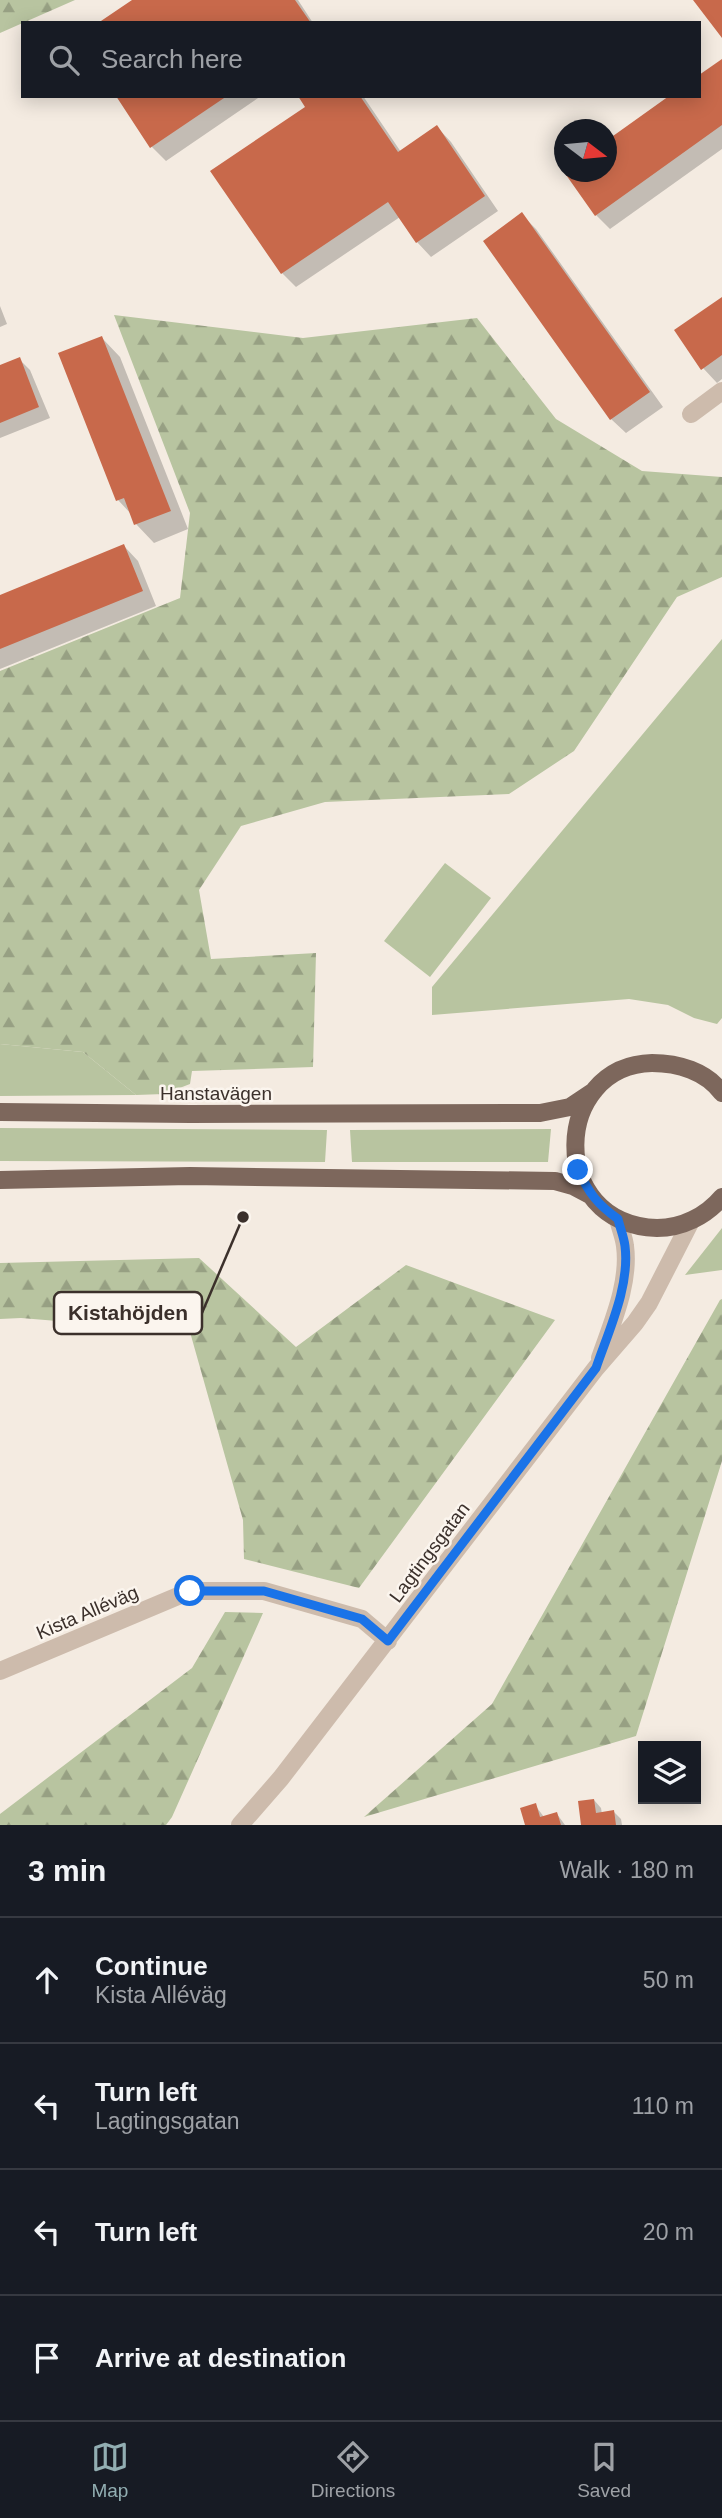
<!DOCTYPE html>
<html lang="en">
<head>
<meta charset="utf-8">
<style>
  :root { --surface:#171b24; --page:#20242c; --text:#f1f3f6; --muted:#9ea1a6; --line:#363941; --accent:#92aeb2 }
  body { margin:0; font-family:Helvetica,sans-serif; background:var(--page); color:var(--text) }
  .controls { position:absolute; right:21px; bottom:21px; display:grid; overflow:hidden; border-radius:0px; box-shadow:0 4px 18px #0003 }
  .controls button { width:63px; height:63px; display:grid; place-items:center; padding:0; border:0; border-bottom:2px solid var(--line); background:var(--surface); color:var(--text); font:35px sans-serif }
  .compass { position:absolute; left:554px; top:119px; width:63px; height:63px; border-radius:50%; background:var(--surface); box-shadow:0 4px 18px #0003; rotate:106deg }
  .stop { position:absolute; width:21px; height:21px; margin:-16px; border:5px solid #1a73e8; border-radius:50%; background:#fff }
  .stop.end { background:#1a73e8; border-color:#fff; box-shadow:0 2px 7px #0008 }
  .list { margin:0; padding:0; list-style:none }
  h2 { display:flex; justify-content:space-between; align-items:center; height:91px; margin:0; padding:0 28px; font-size:30px }
  h2 small { font-size:23px; font-weight:400; color:var(--muted) }
  .list li { display:grid; grid-template-columns:46px 1fr auto; gap:21px; align-items:center; box-sizing:border-box; height:126px; padding:0 28px; border-top:2px solid var(--line) }
  .list b { display:block; font-size:26px; white-space:nowrap }
  .list p { margin:0; font-size:23px; white-space:nowrap; color:var(--muted) }
  .list em { font-size:23px; font-style:normal; color:var(--muted) }
  .icon { flex:none; width:38px; height:38px; fill:none; stroke:currentColor; stroke-width:2; stroke-linecap:round; stroke-linejoin:round }
  .map { position:relative; flex:none; width:722px; height:1825px; overflow:hidden }
  .search { position:absolute; background:var(--surface); box-shadow:0 4px 18px #0003; left:21px; right:21px; top:21px; height:77px; display:flex; align-items:center; gap:18px; box-sizing:border-box; padding:0 24px; border-radius:0px; color:var(--muted); font-size:26px }
  .sheet { height:595px; background:var(--surface) }
  nav { display:flex; justify-content:space-around; align-items:center; box-sizing:border-box; height:98px; border-top:2px solid var(--line); background:var(--surface); font-size:19px; color:var(--muted) }
  nav a { display:grid; justify-items:center; gap:4px }
  nav .on { color:var(--accent) }
  .map>svg:first-child { display:block }
  .green { fill:#b8c4a0 }
  .forest { fill:url(#forest-firs) }
  .shadow { fill:#0003 }
  .building { fill:#c8694b }
  .lines { fill:none; stroke-linecap:round; stroke-linejoin:round }
  .minor { stroke:#cdbbac; stroke-width:18 }
  .major { stroke:#7d675c; stroke-width:18 }
  .route { stroke:#1a73e8; stroke-width:9 }
  .labels { text-anchor:middle; stroke-width:5; stroke-linejoin:round; paint-order:stroke }
  .street-label { font-size:19px; fill:#3b302b; stroke:#fbf5ee }
  .leader { fill:none; stroke:#3b302b; stroke-width:2.5 }
  .callout-dot { fill:#3b302b; stroke:#fbf5ee; stroke-width:2.5 }
  .callout { fill:#fbf5ee; stroke:#3b302b; stroke-width:2.5 }
  .callout-label { font-size:21px; text-anchor:middle; font-weight:bold; fill:#3b302b }
</style>
</head>
<body>
<div class="map">
<svg width="722" height="1825" viewBox="0 0 722 1825">
  <defs>
    <pattern id="forest-firs" width="22" height="20" patternUnits="userSpaceOnUse" patternTransform="scale(1.75)"><rect width="22" height="20" fill="#b8c4a0"/><path d="M5 1l3.5 6h-7zM16 11l3.5 6h-7z" fill="#97a083"/></pattern>
  </defs>
  <rect width="100%" height="100%" fill="#f4ebe1"/>
  <path class="green" d="M722,639V1018L717,1024L694,1018L668,1005L629,999L432,1015V987Z
    M445,863L491,898L430,977L384,941Z
    M0,1044L83,1052L136,1095L0,1096Z
    M0,1128L327,1130L325,1162L0,1161Z
    M551,1129L548,1162H352L350,1130Z
    M722,1228V1270L685,1275Z"/>
  <path class="forest" d="M0,0H75L0,33Z
    M114,315L303,338L477,318L556,419L642,471L722,477V577L677,597L574,751L509,794L325,802L241,826L199,890L211,959L316,953L313,1067L192,1071L190,1084L164,1094L136,1095L83,1052L0,1044V671L180,598L190,513Z
    M199,1258L296,1347L406,1265L555,1320L359,1588L244,1559L243,1520L190,1332L21,1318L0,1319V1263Z
    M722,1299V1461L636,1736L364,1817L492,1704L720,1300Z
    M225,1612L263,1613L172,1817L166,1825H0V1814L192,1668Z"/>
  <path class="shadow" d="M135,0H298L313,23H102Z
    M722,61V149L610,229L596,215L566,172H606L699,96Z
    M118,96H261L166,161L152,147Z
    M300,96H363L401,152L437,127L451,142L498,211L431,257L417,242L400,217L296,287L282,273L307,107Z
    M522,215L536,229L663,407L626,433L611,419Z
    M722,299V379L717,383L703,368Z
    M0,306L7,324L0,327Z
    M102,338L120,357L188,529L154,543L136,524L132,515L118,500Z
    M19,359L30,370L50,418L0,438V367Z
    M124,546L138,561L156,606L0,669V597Z
    M594,1800L601,1808L602,1814L614,1812L621,1819L622,1825H583Z
    M535,1805L544,1817L557,1814L565,1825H527Z"/>
  <path class="building" d="M132,0H295L311,23H98Z
    M693,0H722V38Z
    M722,59V125L595,216L564,172H606V141L669,96H699V75Z
    M116,96H227L150,148Z
    M298,96H360L398,152L437,125L485,196L416,243L388,202L281,274L210,171L305,107Z
    M522,212L650,392L610,420L483,241Z
    M722,297V355L701,370L674,330Z
    M102,336L171,511L134,525L124,498L116,501L58,353Z
    M20,357L39,407L0,423V365Z
    M124,544L143,591L0,649V595Z
    M594,1799L596,1813L614,1810L616,1825H581L578,1801Z
    M536,1803L540,1817L557,1812L561,1825H525L520,1808Z"/>
  <g class="lines">
    <path class="minor" d="M691,414L722,391
      M600,1358C612,1323 630,1283 625,1246C624,1237 620,1228 618,1219
      M0,1671L190,1591H264L362,1619L388,1641
      M240,1825L281,1778L596,1368L635,1323L649,1303L691,1221"/>
    <path class="major" d="M722,1093C706,1071 678,1063 652,1063C553,1065 545,1224 657,1228C682,1228 706,1216 722,1197
      M0,1112L190,1114L540,1113L570,1107L594,1091
      M0,1180L190,1176L555,1181L573,1186L590,1195"/>
  </g>
  <g class="lines">
    <path class="route" d="M190,1591H264L362,1619L388,1641L596,1368C609,1330 630,1286 625,1246C624,1237 620,1228 618,1219C597,1204 589,1193 578,1170"/>
  </g>
  <g class="labels">
    <g class="street-label">
      <text x="216" y="1100">Hanstavägen</text>
      <text transform="translate(429 1552) rotate(-53)" y="7">Lagtingsgatan</text>
      <text transform="translate(87 1612) rotate(-23)" y="7">Kista Alléväg</text>
    </g>
  </g>
  <path class="leader" d="M243 1217L202 1313"/>
  <circle class="callout-dot" cx="243" cy="1217" r="7"/>
  <rect class="callout" x="54" y="1292" width="148" height="42" rx="7"/>
  <g class="callout-label">
    <text x="128" y="1320">Kistahöjden</text>
  </g>
</svg>
<div class="controls">
<button><svg class="icon" aria-label="layers" viewBox="0 0 24 24"><path d="M12 4l9 5-9 5-9-5zM3 14l9 5 9-5"/></svg></button>
</div>
<svg class="compass" viewBox="-18 -18 36 36"><path d="M0-13l5 13h-10z" fill="#e53935"/><path d="M0 13l5-13h-10z" fill="#9ea1a6"/></svg>
<div class="stop" style="left:190px;top:1591px"></div>
<div class="stop end" style="left:578px;top:1170px"></div>
<div class="search"><svg class="icon" aria-label="search" viewBox="0 0 24 24"><circle cx="10" cy="10" r="6"/><path d="M15 15l6 6"/></svg>Search here</div>
</div>
<section class="sheet">
<h2>3 min<small>Walk · 180 m</small></h2>
<ul class="list">
<li><svg class="icon" aria-label="ahead" viewBox="0 0 24 24"><path d="M12 20V5M6 11l6-6 6 6"/></svg><div><b>Continue</b><p>Kista Alléväg</p></div><em>50 m</em></li>
<li><svg class="icon" aria-label="left" viewBox="0 0 24 24"><path d="M17 20v-9H6M10 6l-5 5 5 5"/></svg><div><b>Turn left</b><p>Lagtingsgatan</p></div><em>110 m</em></li>
<li><svg class="icon" aria-label="left" viewBox="0 0 24 24"><path d="M17 20v-9H6M10 6l-5 5 5 5"/></svg><div><b>Turn left</b></div><em>20 m</em></li>
<li><svg class="icon" aria-label="arrive" viewBox="0 0 24 24"><path d="M6 21V4h12l-3 4 3 4H6"/></svg><div><b>Arrive at destination</b></div></li>
</ul>
</section>
<nav>
<a class="on"><svg class="icon" aria-label="map" viewBox="0 0 24 24"><path d="M3 6l6-2 6 2 6-2v14l-6 2-6-2-6 2zM9 4v14M15 6v14"/></svg>Map</a>
<a><svg class="icon" aria-label="directions" viewBox="0 0 24 24"><path d="M12 3l9 9-9 9-9-9zM9 14v-3h6M13 9l2 2-2 2"/></svg>Directions</a>
<a><svg class="icon" aria-label="saved" viewBox="0 0 24 24"><path d="M7 4h10v16l-5-4-5 4z"/></svg>Saved</a>
</nav>
</body>
</html>
